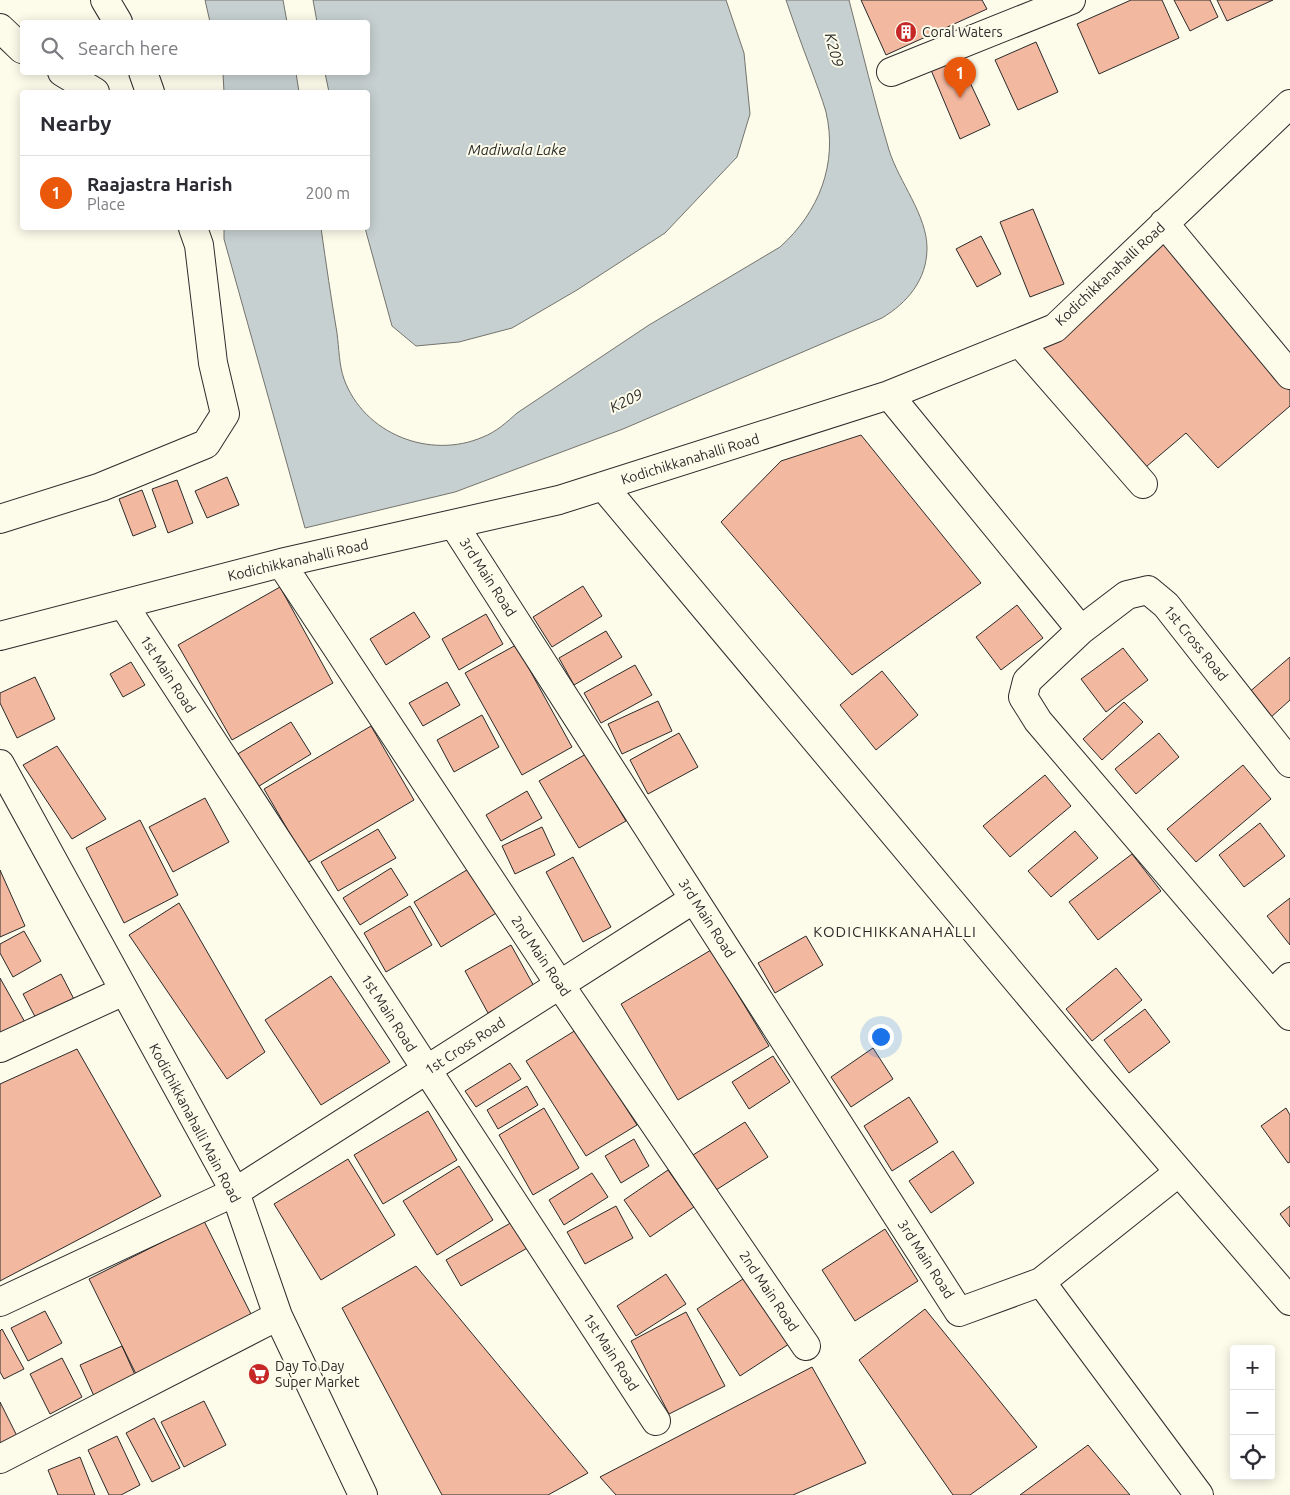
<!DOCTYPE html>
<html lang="en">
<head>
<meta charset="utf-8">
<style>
  :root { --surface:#fff; --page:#f7f7f7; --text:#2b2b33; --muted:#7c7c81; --line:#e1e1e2; --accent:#ea580c }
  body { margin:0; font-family:Ubuntu,sans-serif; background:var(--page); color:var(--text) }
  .controls { position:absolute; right:15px; bottom:15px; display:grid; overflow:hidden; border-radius:5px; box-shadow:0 2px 12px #0003 }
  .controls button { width:45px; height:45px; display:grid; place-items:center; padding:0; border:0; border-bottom:1px solid var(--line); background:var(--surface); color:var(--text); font:25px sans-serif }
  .you { position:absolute; left:880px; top:1036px; width:18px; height:18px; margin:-12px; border:4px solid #fff; border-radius:50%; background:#1a73e8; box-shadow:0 0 0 8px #1a73e833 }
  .badge { display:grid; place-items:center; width:32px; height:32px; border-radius:50%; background:var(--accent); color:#fff; font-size:16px; font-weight:700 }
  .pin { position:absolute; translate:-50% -41px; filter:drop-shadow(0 1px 2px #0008) }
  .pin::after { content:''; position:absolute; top:26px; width:18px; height:15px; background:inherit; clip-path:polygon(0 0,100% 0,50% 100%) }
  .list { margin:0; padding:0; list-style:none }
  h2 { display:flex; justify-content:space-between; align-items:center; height:65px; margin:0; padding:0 20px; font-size:21px }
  h2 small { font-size:16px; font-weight:400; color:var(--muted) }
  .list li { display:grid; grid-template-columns:32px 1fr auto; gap:15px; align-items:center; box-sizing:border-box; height:75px; padding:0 20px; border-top:1px solid var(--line) }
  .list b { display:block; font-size:19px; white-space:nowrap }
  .list p { margin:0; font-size:16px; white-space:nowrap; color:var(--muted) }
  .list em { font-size:16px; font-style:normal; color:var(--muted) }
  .icon { flex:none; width:28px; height:28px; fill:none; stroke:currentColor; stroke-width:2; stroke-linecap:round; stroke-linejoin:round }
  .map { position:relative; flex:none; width:1290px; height:1495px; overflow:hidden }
  .search { position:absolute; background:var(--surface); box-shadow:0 2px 12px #0003; left:20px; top:20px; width:350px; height:55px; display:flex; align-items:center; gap:12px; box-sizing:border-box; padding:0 18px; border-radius:5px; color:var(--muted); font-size:19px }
  .panel { position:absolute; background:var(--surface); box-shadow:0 2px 12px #0003; left:20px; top:90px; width:350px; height:140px; border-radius:5px }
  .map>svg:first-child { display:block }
  .water { fill:#c7d0d0; stroke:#74746e }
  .building { fill:#f2b8a0; stroke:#2b2b2b }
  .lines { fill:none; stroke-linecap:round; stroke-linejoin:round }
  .minor-casing { stroke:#2b2b2b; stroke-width:30 }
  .minor { stroke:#fdfbea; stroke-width:28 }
  .labels { text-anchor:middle; stroke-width:4; stroke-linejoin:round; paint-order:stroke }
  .poi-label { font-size:14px; fill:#2b2b2b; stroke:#fdfbea; text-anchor:start }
  .street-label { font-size:14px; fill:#2b2b2b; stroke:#fdfbea }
  .water-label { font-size:15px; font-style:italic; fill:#2b2b2b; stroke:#fdfbea }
  .neighbourhood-label { font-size:15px; letter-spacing:1px; fill:#2b2b2b; stroke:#fdfbea }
</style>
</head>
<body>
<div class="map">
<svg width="1290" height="1495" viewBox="0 0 1290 1495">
  <rect width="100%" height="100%" fill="#fdfbea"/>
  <path class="water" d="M205,0H283L287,22H210Z
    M313,0H726L744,53L750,114L737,157L665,233L577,290L512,328L459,342L416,346L392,326L365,228H368V92H329L325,73L368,72V22H317Z
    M786,0H849C862,50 874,101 889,150C899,182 927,215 927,248C927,280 907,303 882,318L623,429L455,492L305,528L224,239V228H321C326,263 331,298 337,333C339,348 339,365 344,379C364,434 430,460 483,437C496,432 507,422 517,413L649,325L780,247C819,212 838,164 826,112C822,98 816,83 811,69C802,46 794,23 786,0Z
    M223,73H296L299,92H224Z"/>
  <path class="building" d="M861,0H982L987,9L886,55Z
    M1131,0H1162L1179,38L1099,74L1077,24Z
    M1174,0H1210L1218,17L1190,31Z
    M1217,0H1273L1227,21Z
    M1036,42L1058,92L1018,110L995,60Z
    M959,59L990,125L960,139L931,70Z
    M1033,209L1064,284L1030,297L1000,222Z
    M981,236L1001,274L977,287L956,249Z
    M1162,236L1290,384V406L1218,468L1186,433L1140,472L1032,347Z
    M861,435L981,583L852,675L721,522L781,461Z
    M227,477L239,505L207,518L195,491Z
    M177,480L193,523L168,533L152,489Z
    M142,490L156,527L133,536L119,499Z
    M583,586L602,616L552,647L533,617Z
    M280,587L333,683L232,740L178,645Z
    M1017,605L1043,638L1001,670L976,637Z
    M414,612L430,637L386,665L370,639Z
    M486,614L503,644L459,670L442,639Z
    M606,631L622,657L574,685L559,658Z
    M516,645L572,747L522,775L465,673Z
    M1123,648L1148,680L1106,712L1081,679Z
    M1290,657V700L1269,719L1247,694Z
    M131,662L145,685L123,697L110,674Z
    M635,665L652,695L601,723L584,693Z
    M882,671L918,715L876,750L840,705Z
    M35,677L55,719L17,738L0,703V693Z
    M447,682L460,705L423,726L409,703Z
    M658,701L672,731L622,754L608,724Z
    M1124,702L1143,722L1102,760L1083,739Z
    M482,715L499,747L454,772L437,740Z
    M291,722L311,754L256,788L236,755Z
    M371,726L414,800L307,863L264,789Z
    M679,733L698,767L648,794L630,760Z
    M1159,733L1179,757L1136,794L1115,769Z
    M57,746L106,819L72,839L23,765Z
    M586,754L626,821L579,848L539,781Z
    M1243,765L1271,799L1196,862L1167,829Z
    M1045,775L1071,806L1010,857L983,826Z
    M527,791L542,818L501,841L486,815Z
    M205,798L229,842L173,872L149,827Z
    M140,820L178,895L124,923L86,848Z
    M1260,823L1285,856L1244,887L1219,855Z
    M542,827L555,855L515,874L502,846Z
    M378,829L396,858L338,891L321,862Z
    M1075,831L1098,858L1051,897L1028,871Z
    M1132,854L1161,891L1098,940L1069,902Z
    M573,857L611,927L583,942L546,872Z
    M391,868L408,895L360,925L343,898Z
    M470,868L498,912L441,947L414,902Z
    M0,870L25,926L0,937Z
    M1290,898V945L1267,916Z
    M179,903L265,1052L227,1079L129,935Z
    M410,906L432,945L386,972L364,933Z
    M24,931L41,961L13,977L0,953V944Z
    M806,936L823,965L775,993L758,963Z
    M511,945L535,988L488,1013L465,971Z
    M711,950L769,1046L678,1100L621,1004Z
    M1116,968L1142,1000L1092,1041L1066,1009Z
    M61,974L78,1007L40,1026L23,994Z
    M331,976L390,1062L321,1105L265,1020Z
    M0,978L26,1024L0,1038Z
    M1145,1009L1170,1042L1129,1073L1104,1040Z
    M576,1030L637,1125L586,1156L526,1061Z
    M873,1048L893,1079L851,1107L831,1077Z
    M77,1049L161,1196L0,1281V1084Z
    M773,1056L790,1082L749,1109L732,1082Z
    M510,1063L521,1079L476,1107L465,1091Z
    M527,1086L538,1105L498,1129L487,1110Z
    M909,1097L938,1142L892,1171L864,1126Z
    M544,1108L579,1168L533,1195L499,1135Z
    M1286,1108L1290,1115V1162L1288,1163L1261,1126Z
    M428,1111L457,1160L383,1204L354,1155Z
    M745,1122L768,1157L716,1190L693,1155Z
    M634,1139L649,1166L621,1183L605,1156Z
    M953,1151L974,1183L931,1213L909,1181Z
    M348,1159L395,1235L321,1280L274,1204Z
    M459,1166L493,1220L437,1255L403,1201Z
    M668,1170L694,1207L650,1237L624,1200Z
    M592,1173L608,1197L564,1225L549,1200Z
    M616,1206L633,1238L585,1264L567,1232Z
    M1290,1206V1227L1280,1214Z
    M204,1221L253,1318L137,1376L89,1279Z
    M514,1221L529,1247L461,1286L446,1260Z
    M885,1229L918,1281L855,1321L822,1270Z
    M416,1266L588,1473L548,1495H442L342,1308Z
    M666,1274L686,1304L636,1336L617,1306Z
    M746,1277L789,1344L740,1376L697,1309Z
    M925,1309L1037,1447L970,1495H953L859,1360Z
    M45,1311L62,1343L28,1361L11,1328Z
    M686,1312L725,1386L669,1414L631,1341Z
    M2,1329L24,1369L4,1379L0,1372V1331Z
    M122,1346L136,1377L94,1396L80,1365Z
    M62,1358L82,1397L50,1414L30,1374Z
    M812,1367L866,1463L793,1495H616L600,1477Z
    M204,1401L226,1445L184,1467L161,1422Z
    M0,1402L20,1442L0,1451Z
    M154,1418L180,1468L152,1482L126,1433Z
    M117,1436L140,1485L121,1495H109L88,1450Z
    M1088,1445L1130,1495H1020Z
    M80,1457L95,1495H58L48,1470Z"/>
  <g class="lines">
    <g class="minor-casing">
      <path id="minor" d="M105,0L118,22
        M0,28L22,49
        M62,72L95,92
        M143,72L150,92
        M891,72L1071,0
        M1164,223L1290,375
        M1020,343L1143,484
        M889,395L1081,630
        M603,486L1102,1082L1290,1301
        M0,519L101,487L206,444L225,414L213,363L199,245L193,228
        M454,525L959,1312L1041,1282L1179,1172
        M281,563L560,985L806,1346
        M123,604L656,1421
        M0,636L281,563L559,500L889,395L1055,328L1290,104
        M1290,763L1166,605L1148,590L1127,595L1081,630L1027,681L1023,697L1038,721L1290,1016
        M0,764L235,1192L278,1316L363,1495
        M1272,994L1290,977
        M0,1048L124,991
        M1041,1282L1199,1495
        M0,1302L235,1192L694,899
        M0,1459L278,1316"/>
    </g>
    <use href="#minor" class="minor"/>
  </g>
  <defs>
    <g id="building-disc" transform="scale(1.125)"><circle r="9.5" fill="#c62828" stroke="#fdfbea"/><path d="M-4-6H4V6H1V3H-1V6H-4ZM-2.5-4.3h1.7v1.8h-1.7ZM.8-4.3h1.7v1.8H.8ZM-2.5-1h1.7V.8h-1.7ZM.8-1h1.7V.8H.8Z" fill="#fff"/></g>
    <g id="supermarket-disc" transform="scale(1.125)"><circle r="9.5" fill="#c62828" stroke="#fdfbea"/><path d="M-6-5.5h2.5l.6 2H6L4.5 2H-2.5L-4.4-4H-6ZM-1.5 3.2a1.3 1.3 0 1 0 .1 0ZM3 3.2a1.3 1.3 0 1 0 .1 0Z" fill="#fff"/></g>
  </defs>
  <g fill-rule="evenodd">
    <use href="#building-disc" x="906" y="32"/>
    <use href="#supermarket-disc" x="259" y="1374"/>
  </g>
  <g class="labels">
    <g class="poi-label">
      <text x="922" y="37">Coral Waters</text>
      <text x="275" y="1371">Day To Day<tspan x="275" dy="16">Super Market</tspan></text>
    </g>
    <g class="street-label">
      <text transform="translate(1110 274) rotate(-43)" y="5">Kodichikkanahalli Road</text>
      <text transform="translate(690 459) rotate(-17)" y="5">Kodichikkanahalli Road</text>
      <text transform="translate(298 560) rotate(-13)" y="5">Kodichikkanahalli Road</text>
      <text transform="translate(488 577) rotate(57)" y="5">3rd Main Road</text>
      <text transform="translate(1196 643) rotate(51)" y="5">1st Cross Road</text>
      <text transform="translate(168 674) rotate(57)" y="5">1st Main Road</text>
      <text transform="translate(707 918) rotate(57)" y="5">3rd Main Road</text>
      <text transform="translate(541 956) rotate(56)" y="5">2nd Main Road</text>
      <text transform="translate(389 1013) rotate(57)" y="5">1st Main Road</text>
      <text transform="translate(465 1046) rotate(-33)" y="5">1st Cross Road</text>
      <text transform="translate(195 1123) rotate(62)" y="5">Kodichikkanahalli Main Road</text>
      <text transform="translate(926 1259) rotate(57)" y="5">3rd Main Road</text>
      <text transform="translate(769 1291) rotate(56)" y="5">2nd Main Road</text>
      <text transform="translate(611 1352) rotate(57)" y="5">1st Main Road</text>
    </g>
    <g class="water-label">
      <text transform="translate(834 50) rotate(75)" y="5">K209</text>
      <text x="517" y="155">Madiwala Lake</text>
      <text transform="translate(626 401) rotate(-26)" y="5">K209</text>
    </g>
    <g class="neighbourhood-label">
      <text x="895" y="937">KODICHIKKANAHALLI</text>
    </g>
  </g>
</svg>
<div class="controls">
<button>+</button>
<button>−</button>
<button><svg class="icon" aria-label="locate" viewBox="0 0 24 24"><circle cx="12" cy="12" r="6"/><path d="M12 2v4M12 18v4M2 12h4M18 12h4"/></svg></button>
</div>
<div class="you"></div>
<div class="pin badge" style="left:960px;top:98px">1</div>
<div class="search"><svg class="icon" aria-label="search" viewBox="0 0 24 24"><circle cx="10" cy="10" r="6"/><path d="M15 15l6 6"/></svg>Search here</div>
<section class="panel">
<h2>Nearby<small></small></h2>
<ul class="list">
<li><span class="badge">1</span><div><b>Raajastra Harish</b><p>Place</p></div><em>200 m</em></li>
</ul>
</section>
</div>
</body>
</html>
